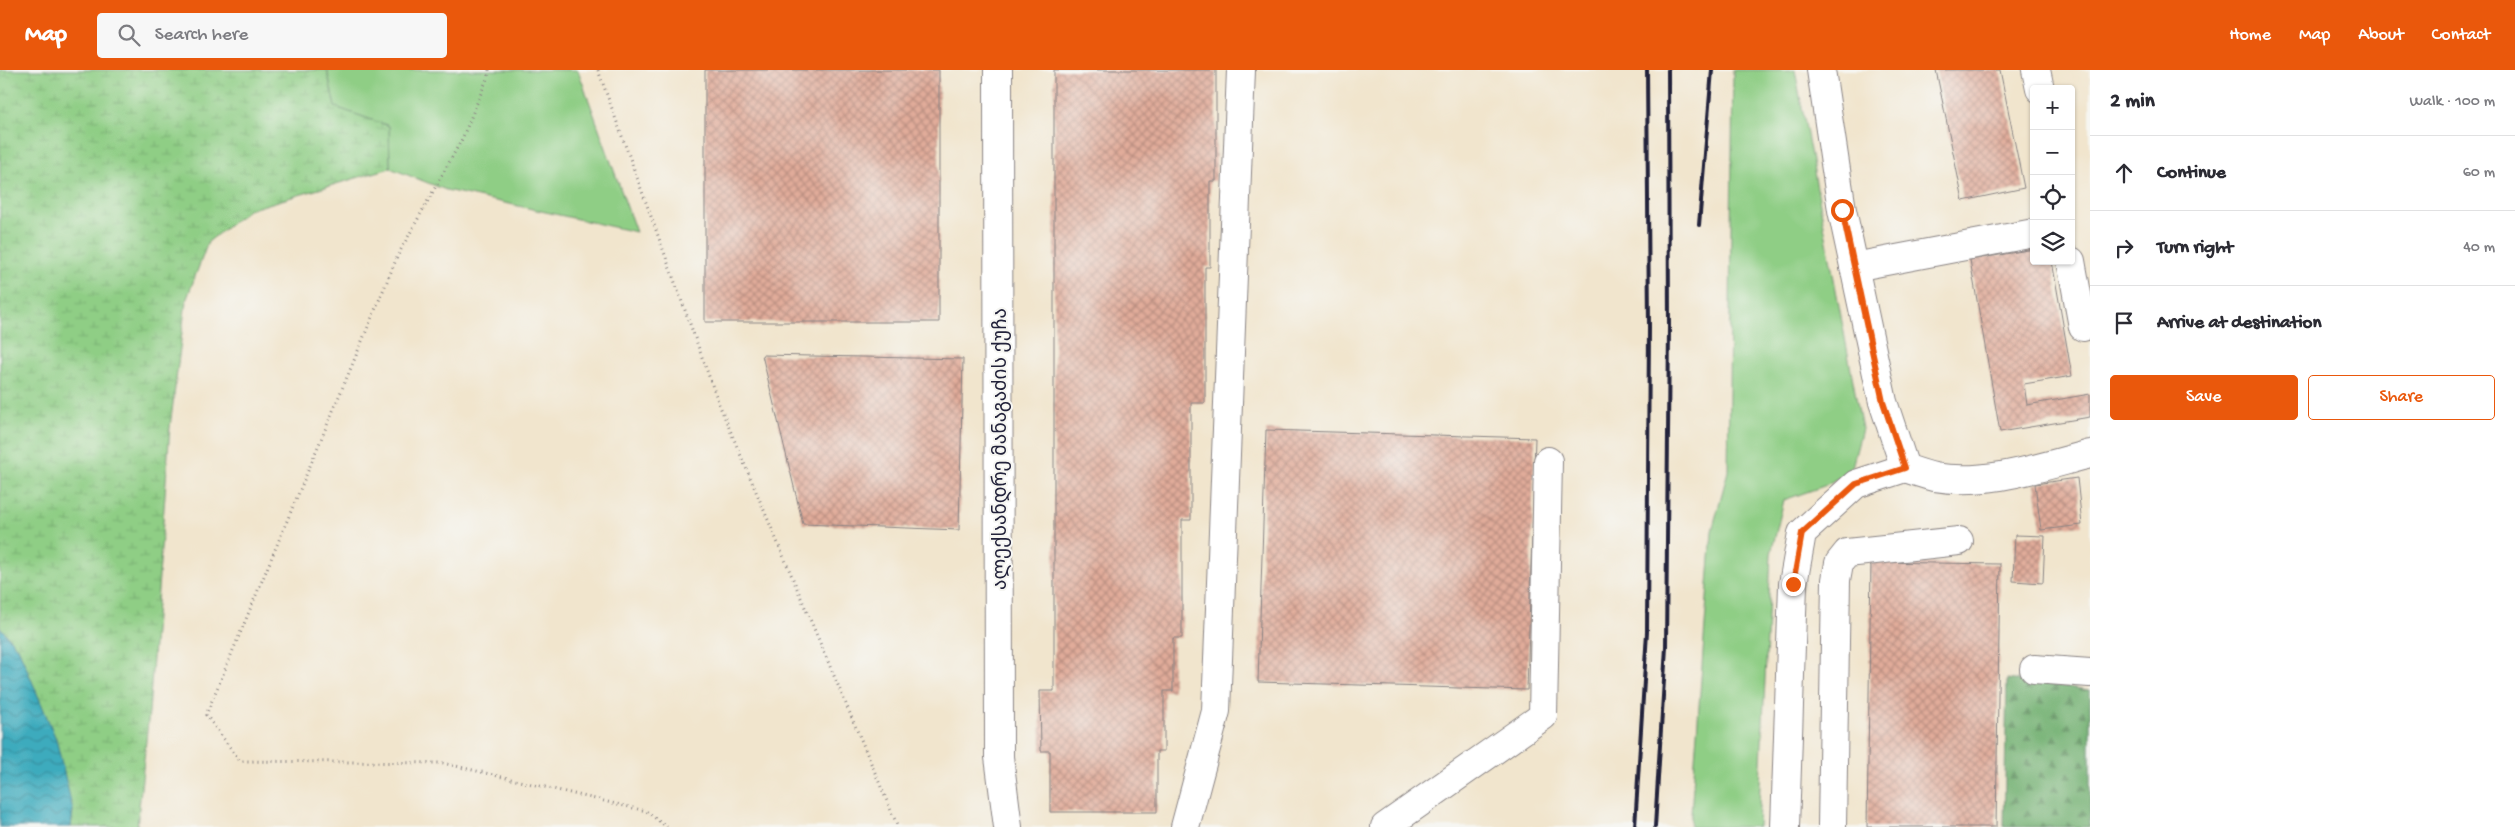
<!DOCTYPE html>
<html lang="en">
<head>
<meta charset="utf-8">
<style>
  :root { --surface:#fff; --page:#f7f7f7; --text:#2b2b33; --muted:#7c7c81; --line:#e1e1e2; --accent:#ea580c }
  body { margin:0; font-family:"Gochi Hand","Noto Sans Georgian",sans-serif; background:var(--page); color:var(--text) }
  .controls { position:absolute; right:15px; top:15px; display:grid; overflow:hidden; border-radius:5px; box-shadow:0 1px 4px #0004 }
  .controls button { width:45px; height:45px; display:grid; place-items:center; padding:0; border:0; border-bottom:1px solid var(--line); background:var(--surface); color:var(--text); font:25px sans-serif }
  .stop { position:absolute; width:15px; height:15px; margin:-11px; border:4px solid #ea580c; border-radius:50%; background:#fff }
  .stop.end { background:#ea580c; border-color:#fff; box-shadow:0 1px 5px #0008 }
  .list { margin:0; padding:0; list-style:none }
  h2 { display:flex; justify-content:space-between; align-items:center; height:65px; margin:0; padding:0 20px; font-size:21px }
  h2 small { font-size:16px; font-weight:400; color:var(--muted) }
  .list li { display:grid; grid-template-columns:32px 1fr auto; gap:15px; align-items:center; box-sizing:border-box; height:75px; padding:0 20px; border-top:1px solid var(--line) }
  .list b { display:block; font-size:19px; white-space:nowrap }
  .list em { font-size:16px; font-style:normal; color:var(--muted) }
  .actions { display:flex; gap:10px; padding:15px 20px }
  .actions a { flex:1; padding:11px 0; border:1px solid var(--accent); border-radius:5px; text-align:center; font-size:18px; color:var(--accent) }
  .actions .main { background:var(--accent); color:#fff }
  .icon { flex:none; width:28px; height:28px; fill:none; stroke:currentColor; stroke-width:2; stroke-linecap:round; stroke-linejoin:round }
  .map { position:relative; flex:none; width:2090px; height:757px; overflow:hidden }
  header { display:flex; align-items:center; gap:30px; box-sizing:border-box; height:70px; padding:0 25px; background:var(--accent); color:#fff }
  header strong { font-size:24px }
  nav { display:flex; gap:28px; margin-inline-start:auto; font-size:18px }
  .search { width:350px; height:45px; background:var(--page); display:flex; align-items:center; gap:12px; box-sizing:border-box; padding:0 18px; border-radius:5px; color:var(--muted); font-size:19px }
  main { display:flex }
  aside { flex:1; background:var(--surface) }
  .map>svg:first-child { display:block }
  .green { fill:#8fce85; stroke:#587860 }
  .forest { fill:url(#forest-firs); stroke:#4a6a56 }
  .wetland { fill:url(#wetland-marsh); stroke:#587860 }
  .water { fill:url(#water-waves); stroke:#30667c }
  .building { fill:url(#building-cross-hatch) }
  .lines { fill:none; stroke-linecap:round; stroke-linejoin:round }
  .minor-casing { stroke:#8a8484; stroke-width:30 }
  .major-casing { stroke:#8a8484; stroke-width:30 }
  .path { stroke:#8a8484; stroke-width:3; stroke-dasharray:1 4; stroke-linecap:butt }
  .minor { stroke:#fff; stroke-width:28 }
  .major { stroke:#fff; stroke-width:28 }
  .rail { stroke:#22223b; stroke-width:4 }
  .route { stroke:#ea580c; stroke-width:6 }
  .labels { text-anchor:middle; stroke-width:4; stroke-linejoin:round; paint-order:stroke }
  .street-label { font-size:19px; fill:#22223b; stroke:#f6f6f2 }
</style>
</head>
<body>
<header>
<strong>Map</strong>
<div class="search"><svg class="icon" aria-label="search" viewBox="0 0 24 24"><circle cx="10" cy="10" r="6"/><path d="M15 15l6 6"/></svg>Search here</div>
<nav><a>Home</a><a>Map</a><a>About</a><a>Contact</a></nav>
</header>
<main>
<div class="map">
<svg width="2090" height="757" viewBox="0 0 2090 757">
  <defs>
    <pattern id="forest-firs" width="22" height="20" patternUnits="userSpaceOnUse" patternTransform="scale(1.25)"><rect width="22" height="20" fill="#73b172"/><path d="M5 1l3.5 6h-7zM16 11l3.5 6h-7z" fill="#5e905f"/></pattern>
    <pattern id="wetland-marsh" width="20" height="14" patternUnits="userSpaceOnUse" patternTransform="scale(1.25)"><rect width="20" height="14" fill="#8fce85"/><path d="M1 5h8M5 5V1M11 12h8M15 12V8" fill="none" stroke="#7bb174"/></pattern>
    <pattern id="water-waves" width="16" height="10" patternUnits="userSpaceOnUse" patternTransform="scale(1.25)"><rect width="16" height="10" fill="#3eabbd"/><path d="M0 5q4-4 8 0t8 0" fill="none" stroke="#348b9b"/></pattern>
    <pattern id="building-cross-hatch" width="8" height="8" patternUnits="userSpaceOnUse" patternTransform="scale(1.25)"><rect width="8" height="8" fill="#e1ac9a"/><path d="M0 0l8 8M0 8l8-8" fill="none" stroke="#b68c7f"/></pattern>
  </defs>
  <rect width="100%" height="100%" fill="#f6f6f2"/>
  <filter id="ink" filterUnits="userSpaceOnUse"><feTurbulence type="fractalNoise" baseFrequency=".02" numOctaves="2"/><feDisplacementMap in="SourceGraphic" scale="10" xChannelSelector="R" yChannelSelector="G"/><feConvolveMatrix kernelMatrix="1 2 1 2 8 2 1 2 1" color-interpolation-filters="sRGB"/></filter>
  <filter id="wash" filterUnits="userSpaceOnUse"><feTurbulence type="fractalNoise" baseFrequency=".0096" numOctaves="4" result="noise"/><feDisplacementMap in="SourceGraphic" scale="20" xChannelSelector="R" yChannelSelector="G"/><feGaussianBlur stdDeviation="1.12" result="paint"/><feColorMatrix in="noise" values="0 0 0 0 0 0 0 0 0 0 0 0 0 0 0 0 0 1.4 0 .05"/><feComposite in="paint" operator="in"/></filter>
  <g filter="url(#wash)">
    <rect width="100%" height="100%" fill="#f1e5cd"/>
    <path class="green" d="M327,0H578L636,162L446,120L390,98L389,56L335,37Z
      M1733,0H1795L1862,359L1851,401L1824,416L1784,430L1771,484L1758,757H1690L1712,461L1728,401Z"/>
    <path class="forest" d="M2007,609L2090,620V757H2004Z"/>
    <path class="wetland" d="M0,0H327L335,37L389,56L390,98L248,140L208,172L186,231L170,357L149,642L137,757H71L73,740L19,580L0,557Z"/>
    <path class="water" d="M0,557L19,580L56,669L73,740L71,757H0Z"/>
    <g id="blocks">
      <path class="building" d="M705,0H939V252H705Z
        M1054,0H1216V111H1210V197H1205V333H1191V450H1182V568H1173V621H1164V681H1157V742H1050V681H1041L1040,621H1054Z
        M1936,0H2000L2024,118L1963,131Z
        M2034,179V191H2052L2072,306L2024,314L2027,335L2090,324V347L2000,362L1970,190Z
        M762,285L963,289L959,460L803,454Z
        M1266,360L1535,368L1527,620L1258,612Z
        M2077,408L2082,455L2041,460L2035,414Z
        M2015,465L2045,466L2043,513L2013,511Z
        M1871,492L2000,494L1996,757H1867Z"/>
    </g>
  </g>
  <g filter="url(#ink)">
    <use href="#blocks" fill-opacity="0" stroke="#8a8484" stroke-width="1"/>
    <g class="lines">
      <g class="minor-casing">
        <path id="minor" d="M998,0L999,687L1008,757
          M2036,0L2040,19
          M2071,191L2083,257
          M1854,197L2034,163
          M2034,599L2090,603
          M1185,757L1216,641L1241,0
          M1385,757L1543,646L1548,391
          M1785,757L1793,514L1802,463L1856,414L1905,398
          M1832,757L1836,510L1839,493L1847,483L1959,471"/>
      </g>
      <g class="major-casing">
        <path id="major" d="M1821,0L1842,140L1883,332L1905,398C1914,401 1925,405 1934,407C1987,416 2040,397 2090,384"/>
      </g>
      <path class="path" d="M489,0V4L462,69L398,185L206,645L240,691L443,693L646,741L667,757
        M598,0L719,334L898,757"/>
      <use href="#minor" class="minor"/>
      <use href="#major" class="major"/>
      <path class="rail" d="M1699,155L1712,0
        M1635,757L1647,562L1649,257L1647,0
        M1655,757L1666,577L1669,257L1668,0"/>
    </g>
  </g>
  <g class="lines" filter="url(#ink)">
    <path class="route" d="M1793,514L1802,463L1856,414L1905,398L1883,332L1842,140"/>
  </g>
  <g class="labels">
    <g class="street-label">
      <text transform="translate(999 379) rotate(-90)" y="7">ალექსანდრე მანაგაძის ქუჩა</text>
    </g>
  </g>
</svg>
<div class="controls">
<button>+</button>
<button>−</button>
<button><svg class="icon" aria-label="locate" viewBox="0 0 24 24"><circle cx="12" cy="12" r="6"/><path d="M12 2v4M12 18v4M2 12h4M18 12h4"/></svg></button>
<button><svg class="icon" aria-label="layers" viewBox="0 0 24 24"><path d="M12 4l9 5-9 5-9-5zM3 14l9 5 9-5"/></svg></button>
</div>
<div class="stop" style="left:1842px;top:140px"></div>
<div class="stop end" style="left:1793px;top:514px"></div>
</div>
<aside>
<h2>2 min<small>Walk · 100 m</small></h2>
<ul class="list">
<li><svg class="icon" aria-label="ahead" viewBox="0 0 24 24"><path d="M12 20V5M6 11l6-6 6 6"/></svg><div><b>Continue</b></div><em>60 m</em></li>
<li><svg class="icon" aria-label="right" viewBox="0 0 24 24"><path d="M7 20v-9h11M14 6l5 5-5 5"/></svg><div><b>Turn right</b></div><em>40 m</em></li>
<li><svg class="icon" aria-label="arrive" viewBox="0 0 24 24"><path d="M6 21V4h12l-3 4 3 4H6"/></svg><div><b>Arrive at destination</b></div></li>
</ul>
<div class="actions"><a class="main">Save</a><a>Share</a></div>
</aside>
</main>
</body>
</html>
